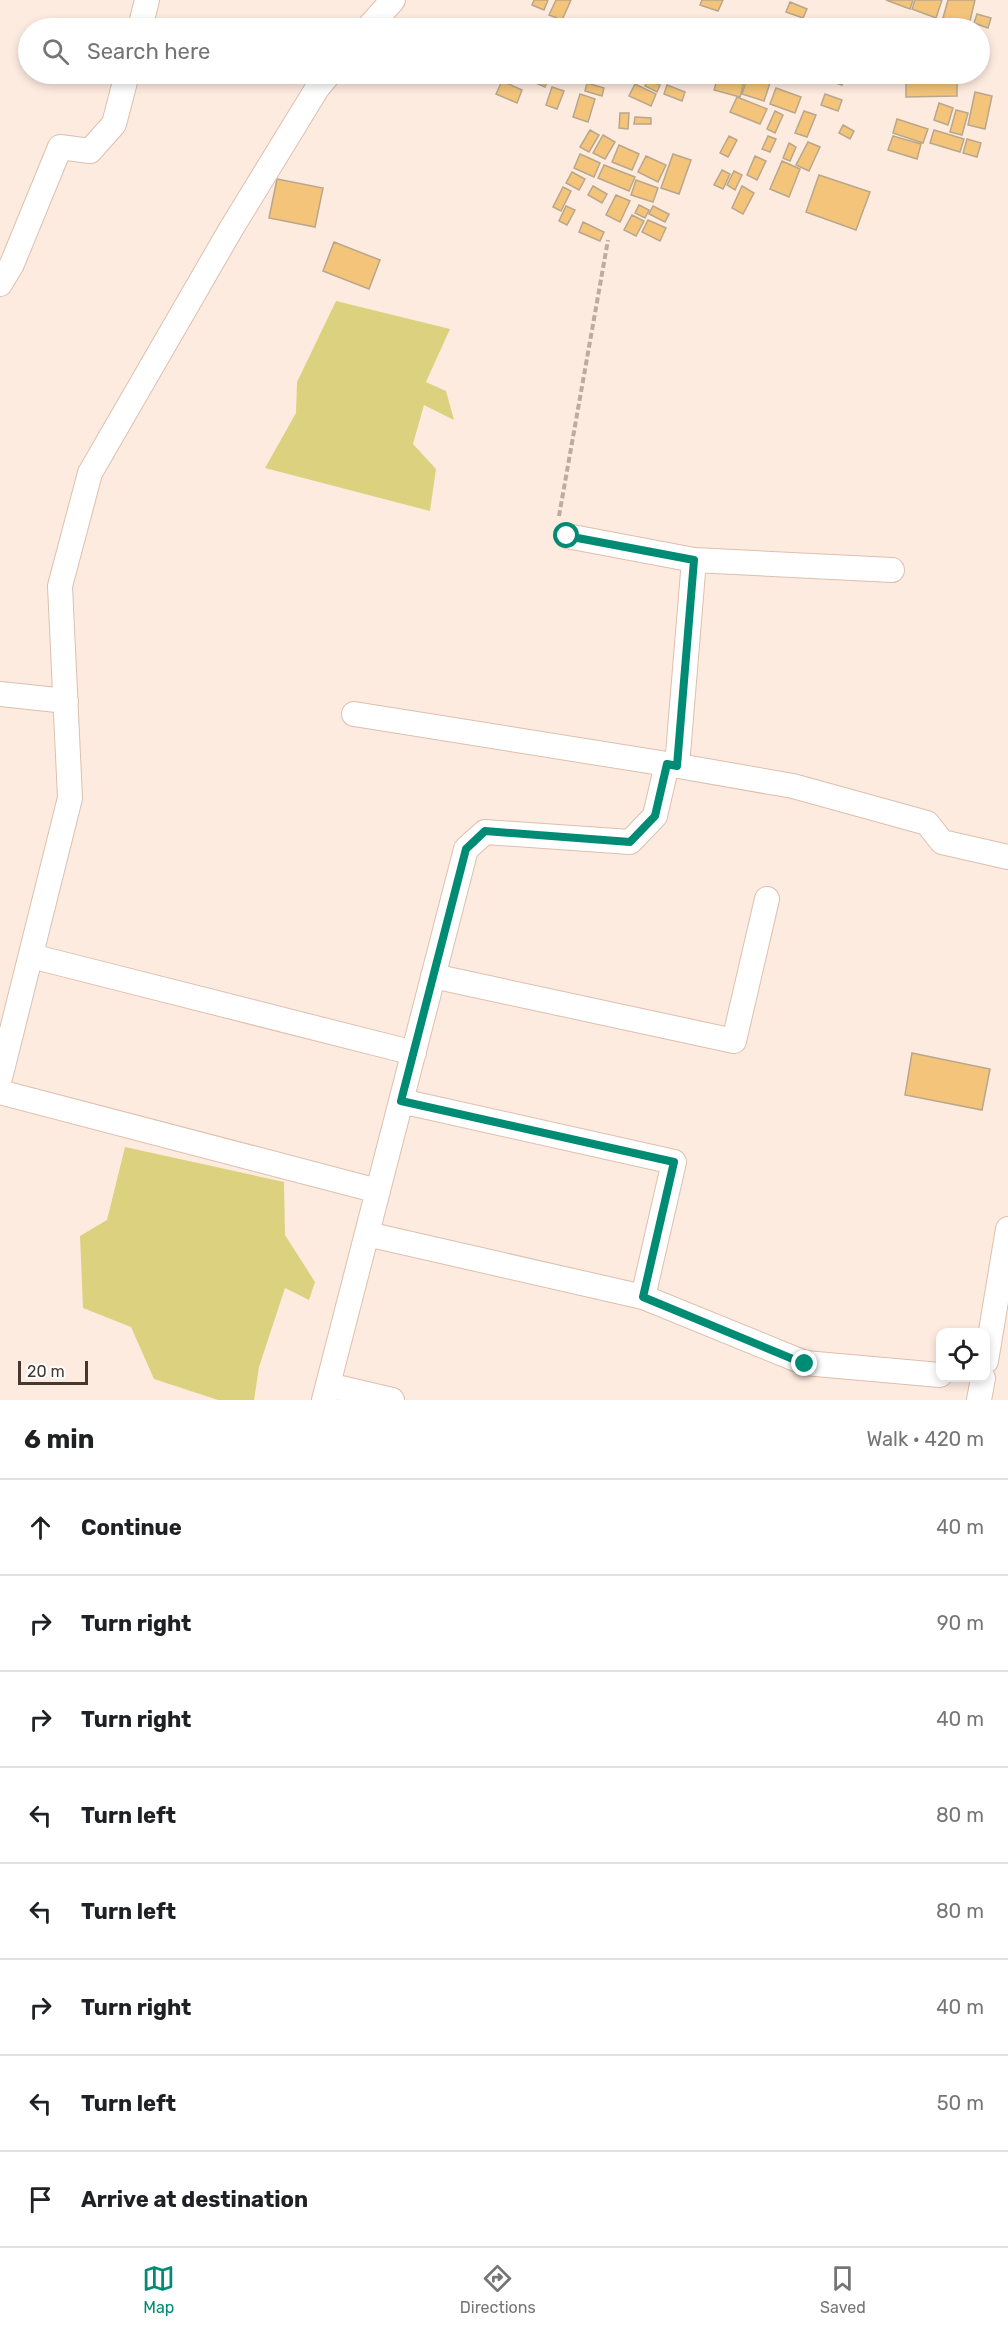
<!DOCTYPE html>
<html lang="en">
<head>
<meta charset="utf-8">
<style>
  :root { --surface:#fff; --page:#f6f6f6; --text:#202124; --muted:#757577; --line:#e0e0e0; --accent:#008c74 }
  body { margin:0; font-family:Rubik,sans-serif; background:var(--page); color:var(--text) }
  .controls { position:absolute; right:18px; bottom:18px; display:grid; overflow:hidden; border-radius:12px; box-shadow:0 3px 9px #0003 }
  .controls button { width:54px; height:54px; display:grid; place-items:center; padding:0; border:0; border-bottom:2px solid var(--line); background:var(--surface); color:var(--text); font:30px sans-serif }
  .scale { position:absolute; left:18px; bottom:15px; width:70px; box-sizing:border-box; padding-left:6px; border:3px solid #443831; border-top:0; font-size:16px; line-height:21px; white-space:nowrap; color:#443831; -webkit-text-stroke:4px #fff; paint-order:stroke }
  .stop { position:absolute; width:18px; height:18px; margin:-14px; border:4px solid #008c74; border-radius:50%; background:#fff }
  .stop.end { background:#008c74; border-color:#fff; box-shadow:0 2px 6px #0008 }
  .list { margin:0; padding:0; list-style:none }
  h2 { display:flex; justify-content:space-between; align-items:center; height:78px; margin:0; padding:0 24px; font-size:26px }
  h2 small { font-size:20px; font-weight:400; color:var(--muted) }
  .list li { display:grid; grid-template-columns:39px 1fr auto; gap:18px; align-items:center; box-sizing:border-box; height:96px; padding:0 24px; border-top:2px solid var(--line) }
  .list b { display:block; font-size:22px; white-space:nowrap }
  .list em { font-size:20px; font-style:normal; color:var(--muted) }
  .icon { flex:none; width:33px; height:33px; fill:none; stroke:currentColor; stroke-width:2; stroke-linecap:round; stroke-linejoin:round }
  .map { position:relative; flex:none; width:1008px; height:1400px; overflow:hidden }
  .search { position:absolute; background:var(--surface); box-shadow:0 3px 9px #0003; left:18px; right:18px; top:18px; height:66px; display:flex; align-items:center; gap:15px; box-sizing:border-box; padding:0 21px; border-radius:33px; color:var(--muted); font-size:22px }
  .sheet { height:846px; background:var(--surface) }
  nav { display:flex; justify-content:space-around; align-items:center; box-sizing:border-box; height:84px; border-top:2px solid var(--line); background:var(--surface); font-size:16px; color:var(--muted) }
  nav a { display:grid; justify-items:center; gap:3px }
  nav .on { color:var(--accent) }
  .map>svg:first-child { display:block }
  .green { fill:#dcd17e }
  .building { fill:#f3c47a; stroke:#b9a78c; stroke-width:1.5 }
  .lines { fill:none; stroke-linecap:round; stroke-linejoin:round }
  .minor-casing { stroke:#ddbfad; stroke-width:26 }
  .path { stroke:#bbaba1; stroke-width:4; stroke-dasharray:6 3; stroke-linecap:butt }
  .minor { stroke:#fff; stroke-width:24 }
  .route { stroke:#008c74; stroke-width:8 }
</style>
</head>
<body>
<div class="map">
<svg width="1008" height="1400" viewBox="0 0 1008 1400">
  <rect width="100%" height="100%" fill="#feebe0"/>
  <path class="green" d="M336,301L450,329L426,382L446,391L454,420L424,405L413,444L436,469L430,511L265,468L296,413L297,382Z
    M125,1147L284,1182L285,1235L315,1282L309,1300L285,1288L259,1367L254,1400H218L154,1379L131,1327L83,1308L80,1236L107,1220Z"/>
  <path class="building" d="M534,0H548L544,10L532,5Z
    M556,0H571L562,20L549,15Z
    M702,0H723L718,11L700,5Z
    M886,0H913L910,9Z
    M915,0H942L936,18L912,9Z
    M948,0H975L969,25L943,18Z
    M790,2L807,9L803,18L786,12Z
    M977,14L991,18L988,28L974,23Z
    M540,74H550L545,87L536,83Z
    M657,74L666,76L662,83L654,79Z
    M719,74H746L740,97L714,90Z
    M822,74H846L842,85L820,78Z
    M748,76L770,83L764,101L742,94Z
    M957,77V96L906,97V78Z
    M648,79L660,85L657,92L645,86Z
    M502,81L522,90L517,103L496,94Z
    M587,83L604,88L602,96L585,91Z
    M635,84L656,94L651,106L629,96Z
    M667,85L685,92L682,101L664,94Z
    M552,87L564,91L557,109L546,105Z
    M776,88L801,97L795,113L770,104Z
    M975,92L992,96L985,129L968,125Z
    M580,94L595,99L588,122L573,117Z
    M825,94L842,100L838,111L821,105Z
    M737,97L767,109L760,124L730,112Z
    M939,103L953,108L948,125L934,120Z
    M956,110L968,113L962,135L950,132Z
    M775,111L783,115L775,133L767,129Z
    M804,111L816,115L807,137L795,133Z
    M620,113H629L628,129L619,128Z
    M635,117L651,118V124H634Z
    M897,119L928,129L923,143L893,133Z
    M843,125L854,131L850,139L839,133Z
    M590,130L599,135L589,152L580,147Z
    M934,130L964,139L960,152L930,143Z
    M603,135L615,142L605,159L593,153Z
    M729,136L737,140L728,157L720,153Z
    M768,136L776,139L770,152L762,149Z
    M893,136L921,144L917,159L888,150Z
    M967,139L981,143L977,157L963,153Z
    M808,142L820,147L809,171L796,165Z
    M789,143L796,147L790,161L783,158Z
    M619,145L639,154L632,170L612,162Z
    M580,154L600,163L594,177L574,168Z
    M673,154L691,160L679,194L661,188Z
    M646,156L666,165L658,182L638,172Z
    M755,156L766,161L757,180L747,175Z
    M782,161L800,169L789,197L770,189Z
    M604,165L635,177L629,191L598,178Z
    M722,170L730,174L723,189L714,185Z
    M734,171L742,175L735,190L727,185Z
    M572,172L585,179L579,190L566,183Z
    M819,175L870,192L856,230L806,212Z
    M277,179L323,188L315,227L269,218Z
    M636,180L658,188L653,202L631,195Z
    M593,186L607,194L602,203L588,195Z
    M742,186L754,193L743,214L732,208Z
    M563,187L571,191L561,211L553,207Z
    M616,195L630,201L620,222L606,215Z
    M639,205L649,210L645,218L635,213Z
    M566,206L575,210L567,225L559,221Z
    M653,206L669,214L665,222L649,214Z
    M632,215L644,221L636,236L624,230Z
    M648,220L666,228L660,241L642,232Z
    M583,222L604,232L600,241L579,232Z
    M334,242L380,260L369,289L323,271Z
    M912,1053L990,1069L982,1110L905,1095Z"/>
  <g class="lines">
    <g class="minor-casing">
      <path id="minor" d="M140,28L147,0
        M368,28L393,0
        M0,284L12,264L60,147L90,151L114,124L127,74
        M567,536L694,560L677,766
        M694,560L892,570
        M0,694L66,701
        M354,714L667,764
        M31,956L414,1053
        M433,976L734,1041L767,899
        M0,1078L70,798L60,586L90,473L231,229L318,87L329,74
        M0,1092L378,1191
        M367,1234L643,1297L674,1162L401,1101
        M643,1297L805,1363L940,1375
        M986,1361L1008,1229
        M328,1385L392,1400
        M324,1400L466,849L485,832L630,842L655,816L667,764L793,786L927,823L942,842L1008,857
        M979,1400L983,1378"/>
    </g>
    <path class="path" d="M559,516L608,240"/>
    <use href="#minor" class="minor"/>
  </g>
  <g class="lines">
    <path class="route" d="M567,536L694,560L677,766L667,764L655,816L630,842L485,831L466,849L401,1101L674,1162L643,1297L805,1364"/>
  </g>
</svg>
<div class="controls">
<button><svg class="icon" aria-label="locate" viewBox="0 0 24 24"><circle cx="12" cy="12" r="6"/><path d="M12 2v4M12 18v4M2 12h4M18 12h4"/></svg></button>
</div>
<div class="scale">20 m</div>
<div class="stop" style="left:567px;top:536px"></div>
<div class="stop end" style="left:805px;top:1364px"></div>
<div class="search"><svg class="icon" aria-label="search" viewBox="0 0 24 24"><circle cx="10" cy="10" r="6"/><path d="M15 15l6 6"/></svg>Search here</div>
</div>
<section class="sheet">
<h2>6 min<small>Walk · 420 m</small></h2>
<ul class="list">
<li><svg class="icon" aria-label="ahead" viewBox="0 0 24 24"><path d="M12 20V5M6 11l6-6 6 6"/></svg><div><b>Continue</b></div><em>40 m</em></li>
<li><svg class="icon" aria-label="right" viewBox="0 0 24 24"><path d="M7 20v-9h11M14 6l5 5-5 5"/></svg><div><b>Turn right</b></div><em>90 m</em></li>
<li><svg class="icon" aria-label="right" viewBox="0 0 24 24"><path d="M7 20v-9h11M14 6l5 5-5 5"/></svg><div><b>Turn right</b></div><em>40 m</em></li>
<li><svg class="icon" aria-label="left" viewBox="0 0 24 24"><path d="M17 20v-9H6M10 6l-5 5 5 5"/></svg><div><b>Turn left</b></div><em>80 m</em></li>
<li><svg class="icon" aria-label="left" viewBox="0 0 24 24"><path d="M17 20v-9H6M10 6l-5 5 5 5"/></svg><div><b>Turn left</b></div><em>80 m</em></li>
<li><svg class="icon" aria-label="right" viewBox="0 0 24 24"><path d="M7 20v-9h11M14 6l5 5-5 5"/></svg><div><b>Turn right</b></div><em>40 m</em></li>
<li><svg class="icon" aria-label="left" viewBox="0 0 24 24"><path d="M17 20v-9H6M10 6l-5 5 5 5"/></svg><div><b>Turn left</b></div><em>50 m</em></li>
<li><svg class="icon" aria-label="arrive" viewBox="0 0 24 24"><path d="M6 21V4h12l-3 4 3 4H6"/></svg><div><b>Arrive at destination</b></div></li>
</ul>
</section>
<nav>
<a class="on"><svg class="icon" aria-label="map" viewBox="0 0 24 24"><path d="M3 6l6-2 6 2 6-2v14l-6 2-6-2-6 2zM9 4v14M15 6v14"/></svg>Map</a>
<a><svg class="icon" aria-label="directions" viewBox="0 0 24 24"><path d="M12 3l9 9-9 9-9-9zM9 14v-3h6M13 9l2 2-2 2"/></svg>Directions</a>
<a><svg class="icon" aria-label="saved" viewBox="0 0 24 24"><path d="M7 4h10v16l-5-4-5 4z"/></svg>Saved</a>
</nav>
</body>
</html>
